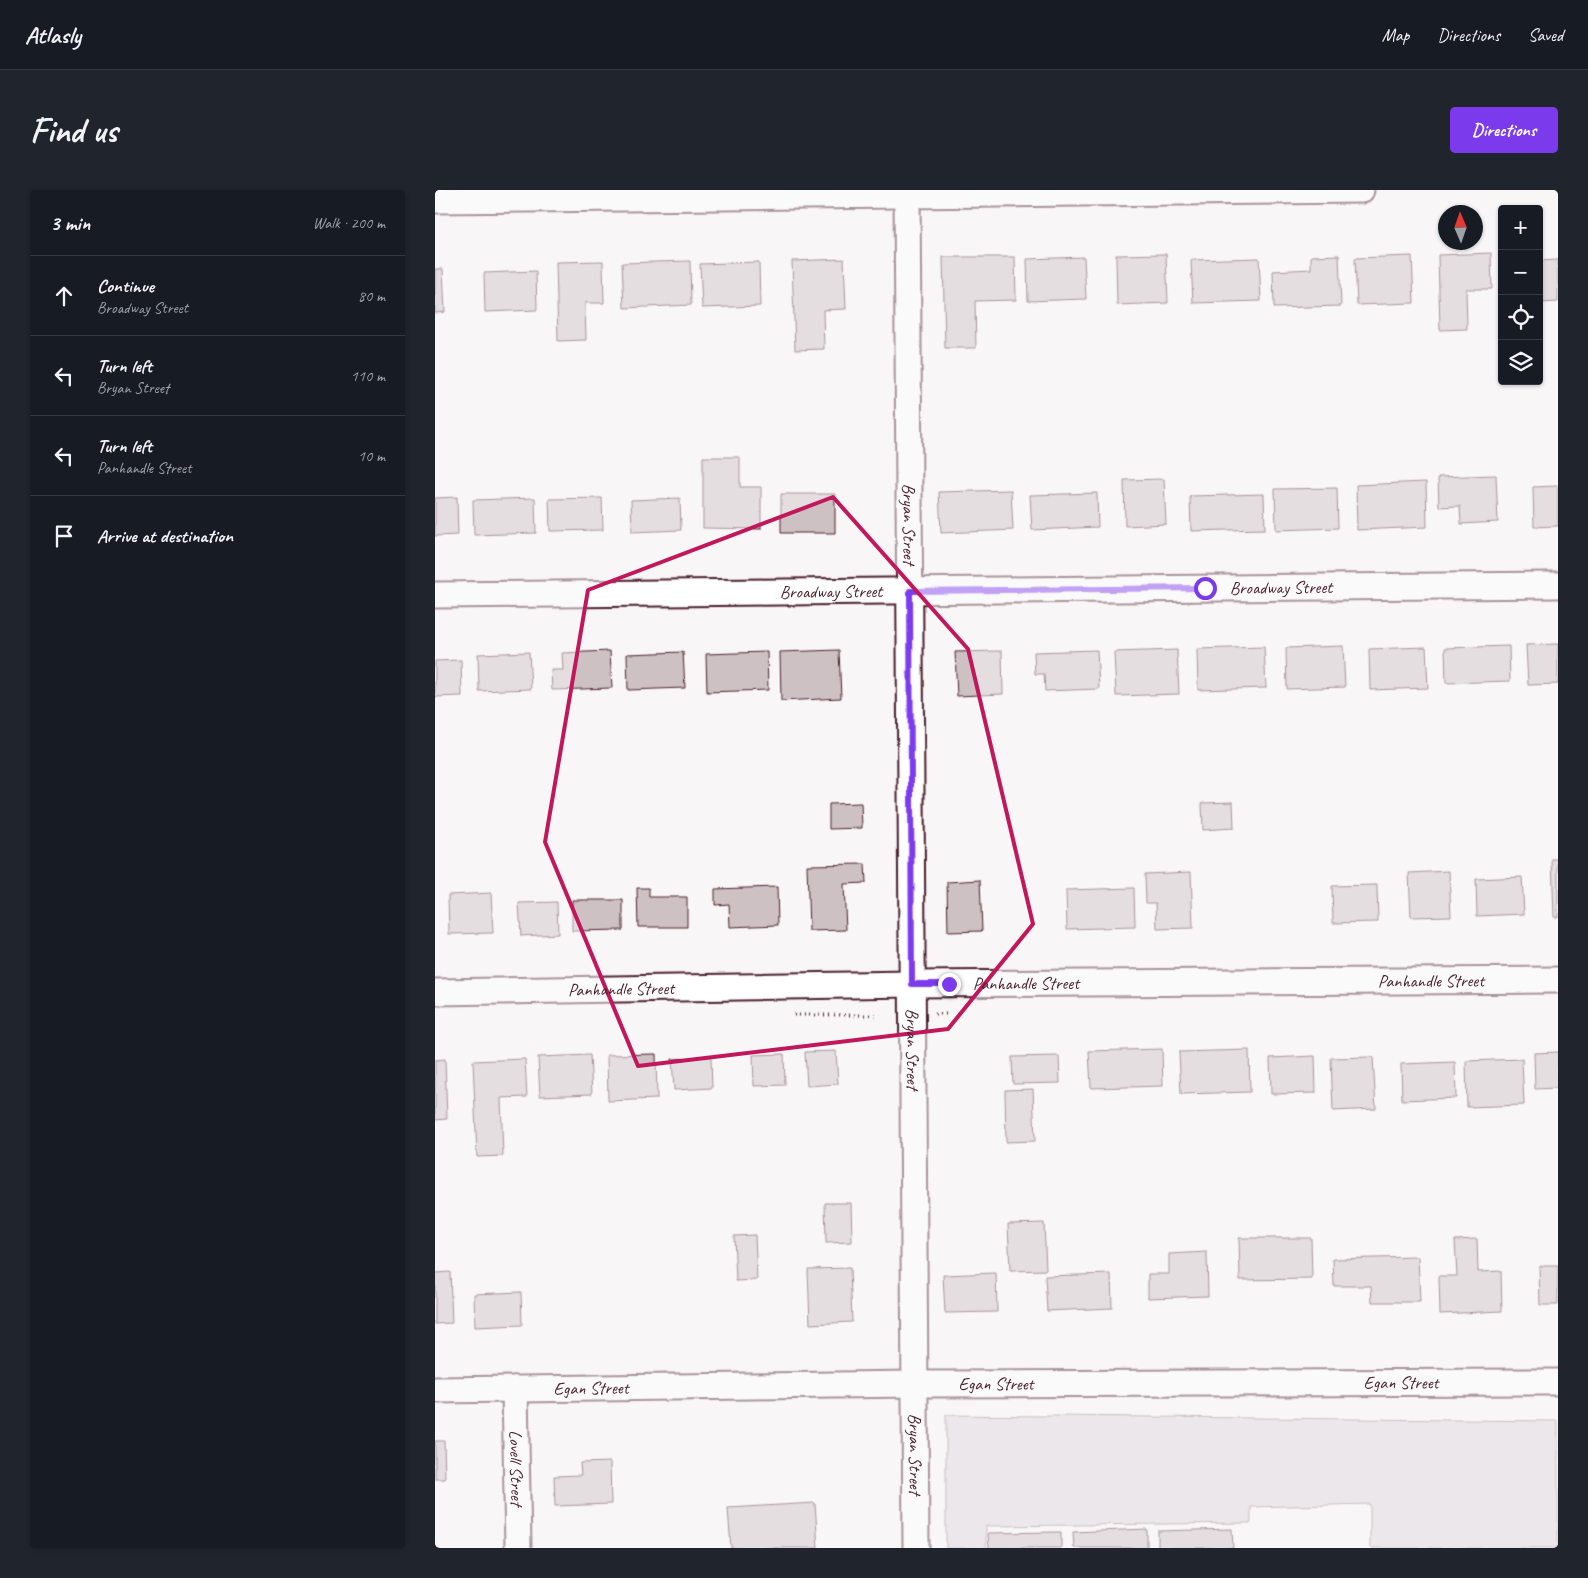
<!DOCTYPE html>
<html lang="en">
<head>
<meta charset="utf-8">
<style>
  :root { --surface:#171b24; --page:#20242c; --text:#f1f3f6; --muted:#9ea1a6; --line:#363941; --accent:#7c3aed }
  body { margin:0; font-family:Caveat,sans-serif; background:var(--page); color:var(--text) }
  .controls { position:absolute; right:15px; top:15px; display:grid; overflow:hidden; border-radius:5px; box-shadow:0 1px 4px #0004 }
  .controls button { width:45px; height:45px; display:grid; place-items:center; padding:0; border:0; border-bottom:1px solid var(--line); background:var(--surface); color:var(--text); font:25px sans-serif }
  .compass { position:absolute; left:1003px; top:15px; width:45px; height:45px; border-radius:50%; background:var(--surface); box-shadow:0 1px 4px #0004; rotate:358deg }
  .stop { position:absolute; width:15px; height:15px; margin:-11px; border:4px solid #7c3aed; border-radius:50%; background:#fff }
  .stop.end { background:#7c3aed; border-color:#fff; box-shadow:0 1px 5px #0008 }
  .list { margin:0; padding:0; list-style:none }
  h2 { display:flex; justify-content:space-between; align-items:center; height:65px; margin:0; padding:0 20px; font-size:21px }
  h2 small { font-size:16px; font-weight:400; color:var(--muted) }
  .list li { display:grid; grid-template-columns:32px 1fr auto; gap:15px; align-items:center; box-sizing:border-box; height:80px; padding:0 20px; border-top:1px solid var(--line) }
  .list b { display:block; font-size:19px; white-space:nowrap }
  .list p { margin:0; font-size:16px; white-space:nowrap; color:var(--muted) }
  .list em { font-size:16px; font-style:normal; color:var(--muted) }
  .icon { flex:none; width:28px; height:28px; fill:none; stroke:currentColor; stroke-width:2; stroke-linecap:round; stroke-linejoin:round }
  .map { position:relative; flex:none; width:1123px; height:1358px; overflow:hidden; border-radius:5px }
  header { display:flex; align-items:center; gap:30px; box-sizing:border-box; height:70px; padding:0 25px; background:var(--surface); border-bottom:1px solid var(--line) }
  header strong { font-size:24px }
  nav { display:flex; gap:28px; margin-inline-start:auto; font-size:18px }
  .intro { display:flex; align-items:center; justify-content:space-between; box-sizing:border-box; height:120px; padding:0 30px }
  h1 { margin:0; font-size:35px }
  .button { padding:12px 22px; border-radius:5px; background:var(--accent); color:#fff; font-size:18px; font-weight:700 }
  main { display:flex; gap:30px; padding:0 30px }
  aside { flex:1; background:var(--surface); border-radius:5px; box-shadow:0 1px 4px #0004 }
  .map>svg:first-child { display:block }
  .green { fill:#ded6d9; stroke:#947a82 }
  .building { fill:#cdc1c4; stroke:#4a1f2b }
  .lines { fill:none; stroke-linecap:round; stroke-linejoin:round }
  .minor-casing { stroke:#4a1f2b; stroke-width:29 }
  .path { stroke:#4a1f2b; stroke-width:3; stroke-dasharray:1 4; stroke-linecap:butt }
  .minor { stroke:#fff; stroke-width:25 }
  .route { stroke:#7c3aed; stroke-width:6 }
  .marked { fill:none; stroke:#c2185b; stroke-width:4; stroke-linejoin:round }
  .labels { text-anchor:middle; stroke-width:4; stroke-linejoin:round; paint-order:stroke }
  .street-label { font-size:18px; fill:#4a1f2b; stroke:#fff }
</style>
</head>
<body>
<header>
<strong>Atlasly</strong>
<nav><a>Map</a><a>Directions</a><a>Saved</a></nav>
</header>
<div class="intro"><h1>Find us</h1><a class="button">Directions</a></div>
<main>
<aside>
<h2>3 min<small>Walk · 200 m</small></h2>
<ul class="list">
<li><svg class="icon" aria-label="ahead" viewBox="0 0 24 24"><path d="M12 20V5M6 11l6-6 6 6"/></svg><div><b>Continue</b><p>Broadway Street</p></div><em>80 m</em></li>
<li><svg class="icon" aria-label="left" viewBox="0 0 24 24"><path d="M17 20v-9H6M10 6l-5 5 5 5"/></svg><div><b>Turn left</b><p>Bryan Street</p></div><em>110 m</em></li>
<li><svg class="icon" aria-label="left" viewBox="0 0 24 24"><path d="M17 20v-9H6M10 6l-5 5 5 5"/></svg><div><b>Turn left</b><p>Panhandle Street</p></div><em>10 m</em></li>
<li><svg class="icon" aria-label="arrive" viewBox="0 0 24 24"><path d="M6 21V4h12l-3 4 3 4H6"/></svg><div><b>Arrive at destination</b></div></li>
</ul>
</aside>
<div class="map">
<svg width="1123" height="1358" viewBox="0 0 1123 1358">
  <rect width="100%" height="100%" fill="#f8f6f7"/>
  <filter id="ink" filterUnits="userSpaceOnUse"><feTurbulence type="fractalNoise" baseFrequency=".02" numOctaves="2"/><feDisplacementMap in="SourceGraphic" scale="10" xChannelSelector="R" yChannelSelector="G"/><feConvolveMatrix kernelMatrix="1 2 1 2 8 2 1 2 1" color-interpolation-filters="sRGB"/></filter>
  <g filter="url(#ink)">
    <path class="green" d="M511,1225L1123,1231V1358H935V1314L816,1317V1333L551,1336V1358H511Z"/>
    <path class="building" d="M1056,63L1057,99H1031L1032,139L1005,140L1003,65Z
      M731,64L733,113L682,115L681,65Z
      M904,65L906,116L839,118L838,81L876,79V66Z
      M977,66L979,113L922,115L920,68Z
      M508,67H580L581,110L540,111L541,158H510Z
      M649,67L651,109L593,111L592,69Z
      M824,68L826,111L758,113L756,70Z
      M409,69L411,119L388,120L389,159L360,160L357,71Z
      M1123,70V112L1104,113V71Z
      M168,71L169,113H150L151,150L123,151L121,72Z
      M255,71L256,115L189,118L187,73Z
      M324,72L325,116L267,118L265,74Z
      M0,79H8L10,122L0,123Z
      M101,81L102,120L50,122L49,83Z
      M268,267H305V297H326V339L268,338Z
      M1061,285L1063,332L1026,334L1025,316L1004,317L1003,287Z
      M729,289L731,334L690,336L689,290Z
      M991,292L992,337L922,340L921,295Z
      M1123,296V336L1099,337L1098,297Z
      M902,298L903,338L841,340L840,299Z
      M576,300L578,340L506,343L504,302Z
      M662,303L663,337L597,340L595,305Z
      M346,304H400V343H346Z
      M829,304L830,339L756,341L755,306Z
      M22,307L23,345L0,346V308Z
      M100,308L101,343L39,345L38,310Z
      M167,308L168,340L115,341L114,309Z
      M245,308L246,340L197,342L196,310Z
      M1123,454V494L1093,495L1091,455Z
      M908,456L910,497L852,499L851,458Z
      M1074,456L1075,491L1011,493L1010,458Z
      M829,457L831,498L763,500L762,459Z
      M991,457L993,498L935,500L934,459Z
      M404,460L406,508L346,511L345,462Z
      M662,460L664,499L610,501L609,484H600L599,462Z
      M742,460L744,504L681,506L679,462Z
      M175,461L177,498L117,500L116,480H128L127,463Z
      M567,461L568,504L522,506L520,462Z
      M94,462L96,499L44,501L43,464Z
      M248,462L250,498L193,500L192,464Z
      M332,462L333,500L272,502L271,464Z
      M26,470L27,506L0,507V471Z
      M798,612L799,638L768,640L767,613Z
      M426,613L427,638L394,639V614Z
      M1117,669H1123V727H1119Z
      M430,674L431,693L409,694L411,740L374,741L372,675Z
      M1014,681L1016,726L976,727L974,683Z
      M756,682L758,738L722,739L721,713H711L710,684Z
      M1087,687L1089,724L1042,726L1041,689Z
      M545,690L547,741L513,742L512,692Z
      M942,695L943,732L898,733L897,696Z
      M342,697L343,735L295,737L294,714L280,715V699Z
      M202,698H214V707H252V737H203Z
      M699,698L700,737L632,739L631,700Z
      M56,703L58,743L14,744L13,705Z
      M137,710H188V740L137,741Z
      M122,712L123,744L86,746L84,713Z
      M727,859L728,896L656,898L654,861Z
      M814,860L815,902L746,904L744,862Z
      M401,861L403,894L372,896L370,862Z
      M1123,862V898L1100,899L1099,863Z
      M221,864L222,909L173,911L172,865Z
      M349,864L350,895L319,896L318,865Z
      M155,865L157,904L105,906L103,867Z
      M624,866L625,893L578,894L577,867Z
      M880,866L881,903L836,904L835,868Z
      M276,867L277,898L239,900L237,869Z
      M938,867L941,919L898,921L896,868Z
      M10,869L12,929L0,930V870Z
      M90,869L92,907L66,908L68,966L42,967L38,871Z
      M1087,869L1089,915L1032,917L1031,871Z
      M1020,872L1021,908L967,910L966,874Z
      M598,899L600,951L571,952L570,900Z
      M390,1013H416L417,1052L391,1053Z
      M609,1033L611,1080L575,1081L573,1034Z
      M320,1045L322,1090L301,1091L299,1046Z
      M804,1048H876L877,1089L805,1090Z
      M1042,1049L1043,1082L1066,1081L1067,1121L1005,1124L1004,1086H1022L1020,1050Z
      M772,1062L773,1106L713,1108V1084H734V1064Z
      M983,1067L985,1112H937L936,1096H899L898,1069Z
      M1104,1076H1123V1115H1105Z
      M415,1078L417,1132L375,1134L373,1079Z
      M15,1082L17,1133L0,1134V1083Z
      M561,1083L562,1122L510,1123L508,1085Z
      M676,1084L677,1118L612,1121L610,1086Z
      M86,1102L87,1135L40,1137L39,1104Z
      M0,1251H9L10,1289H0Z
      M175,1272L176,1314L120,1316L119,1286L146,1285L145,1273Z
      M380,1313L383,1358H296L293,1318Z
      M712,1339V1358H639L638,1342Z
      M797,1339L798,1358H723V1341Z
      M626,1342V1358H554L553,1343Z"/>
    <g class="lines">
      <g class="minor-casing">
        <g id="minor">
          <path id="s1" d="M472,0L481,1358"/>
          <path d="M0,10L926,0"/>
          <path id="s2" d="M0,405L1123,395"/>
          <path id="s3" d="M0,802L477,794L1123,790"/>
          <path id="s4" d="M80,1199L83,1358"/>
          <path id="s5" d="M0,1200L480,1194L1123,1192"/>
        </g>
      </g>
      <path class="path" d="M500,824H514
        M359,825H444"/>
      <use href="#minor" class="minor"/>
    </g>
  </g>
  <g class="lines" filter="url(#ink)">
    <path class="route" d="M514,794H477L475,401L770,398"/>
  </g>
  <path d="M0 0H1123V1358H0ZM398,307L533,459L598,734L513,839L203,876L110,652L153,400Z" fill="#f8f6f7" fill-opacity=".55" fill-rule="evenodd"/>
  <path class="marked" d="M398,307L533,459L598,734L513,839L203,876L110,652L153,400Z"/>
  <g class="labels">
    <g class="street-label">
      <text dy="6" stroke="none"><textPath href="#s1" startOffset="334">Bryan Street</textPath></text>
      <text dy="6" stroke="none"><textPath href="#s2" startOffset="846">Broadway Street</textPath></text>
      <text dy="6" stroke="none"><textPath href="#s2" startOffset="396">Broadway Street</textPath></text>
      <text dy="6" stroke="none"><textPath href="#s3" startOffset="996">Panhandle Street</textPath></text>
      <text dy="6" stroke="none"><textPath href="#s3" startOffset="591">Panhandle Street</textPath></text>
      <text dy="6" stroke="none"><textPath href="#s3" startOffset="186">Panhandle Street</textPath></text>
      <text dy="6" stroke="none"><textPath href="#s1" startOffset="859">Bryan Street</textPath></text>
      <text dy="6" stroke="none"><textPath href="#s5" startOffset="966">Egan Street</textPath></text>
      <text dy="6" stroke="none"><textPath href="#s5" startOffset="561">Egan Street</textPath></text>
      <text dy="6" stroke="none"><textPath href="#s5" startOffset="156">Egan Street</textPath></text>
      <text dy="6" stroke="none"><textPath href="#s1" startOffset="1264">Bryan Street</textPath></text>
      <text dy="6" stroke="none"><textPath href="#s4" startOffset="79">Lovell Street</textPath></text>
    </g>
  </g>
</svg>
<div class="controls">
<button>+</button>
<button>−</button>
<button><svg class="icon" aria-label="locate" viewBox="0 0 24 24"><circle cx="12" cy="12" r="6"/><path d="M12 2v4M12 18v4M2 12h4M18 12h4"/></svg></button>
<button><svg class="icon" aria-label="layers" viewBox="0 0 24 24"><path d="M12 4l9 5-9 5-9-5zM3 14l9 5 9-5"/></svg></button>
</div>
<svg class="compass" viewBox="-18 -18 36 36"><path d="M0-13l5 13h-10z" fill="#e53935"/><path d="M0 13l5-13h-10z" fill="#9ea1a6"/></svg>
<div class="stop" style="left:770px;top:398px"></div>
<div class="stop end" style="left:514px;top:794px"></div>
</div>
</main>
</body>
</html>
